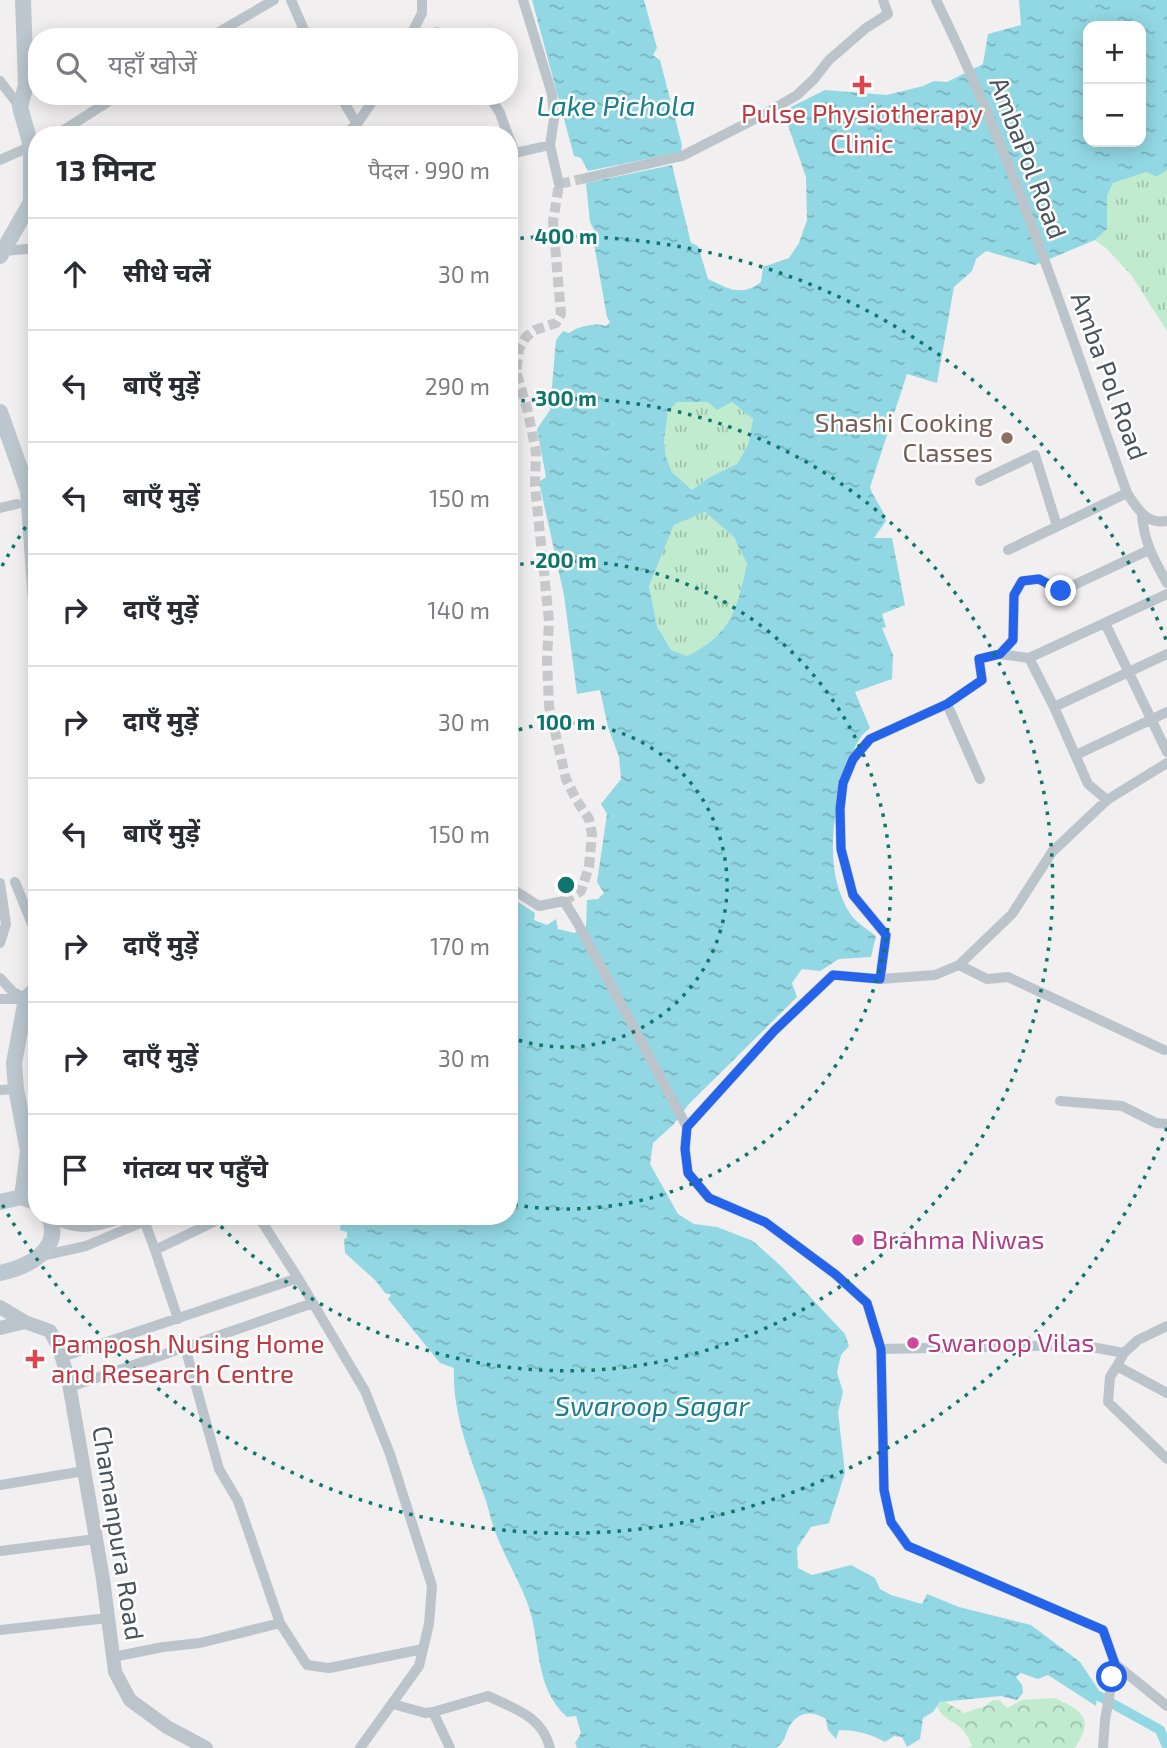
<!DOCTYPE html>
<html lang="hi">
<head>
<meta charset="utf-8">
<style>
  :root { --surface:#fff; --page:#f2f2f3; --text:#2b2b33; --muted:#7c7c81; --line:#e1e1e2 }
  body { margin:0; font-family:"Exo 2","Noto Sans Devanagari",sans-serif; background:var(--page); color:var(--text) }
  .controls { position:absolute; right:21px; top:21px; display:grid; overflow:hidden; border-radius:14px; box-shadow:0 4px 18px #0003 }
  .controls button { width:63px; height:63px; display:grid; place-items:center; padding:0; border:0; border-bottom:2px solid var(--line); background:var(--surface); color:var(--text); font:35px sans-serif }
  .stop { position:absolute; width:21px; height:21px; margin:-16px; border:5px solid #2563eb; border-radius:50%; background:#fff }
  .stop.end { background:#2563eb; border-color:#fff; box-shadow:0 2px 7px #0008 }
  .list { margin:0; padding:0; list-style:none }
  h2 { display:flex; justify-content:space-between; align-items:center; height:91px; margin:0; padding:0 28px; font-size:30px }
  h2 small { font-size:23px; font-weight:400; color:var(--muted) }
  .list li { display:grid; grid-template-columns:46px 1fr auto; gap:21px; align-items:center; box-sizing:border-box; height:112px; padding:0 28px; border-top:2px solid var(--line) }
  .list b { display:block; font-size:26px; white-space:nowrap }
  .list em { font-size:23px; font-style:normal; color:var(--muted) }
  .icon { flex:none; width:38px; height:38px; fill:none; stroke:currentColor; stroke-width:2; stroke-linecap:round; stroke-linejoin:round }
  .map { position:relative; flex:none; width:1167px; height:1748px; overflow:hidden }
  .search { position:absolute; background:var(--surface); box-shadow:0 4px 18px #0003; left:28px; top:28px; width:490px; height:77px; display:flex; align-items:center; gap:18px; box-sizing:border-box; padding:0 24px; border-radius:28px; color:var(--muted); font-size:26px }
  .panel { position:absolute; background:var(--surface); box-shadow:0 4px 18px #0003; left:28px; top:126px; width:490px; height:1099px; border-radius:28px }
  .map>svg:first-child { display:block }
  .grass { fill:url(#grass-tufts) }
  .forest { fill:url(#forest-crowns) }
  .water { fill:url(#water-ripples); fill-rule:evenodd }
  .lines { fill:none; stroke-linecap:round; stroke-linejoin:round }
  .canal { stroke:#92d8e4; stroke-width:10 }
  .minor-tunnel { stroke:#c7c8ca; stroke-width:10; stroke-dasharray:10 5; stroke-linecap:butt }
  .minor { stroke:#bcc4cb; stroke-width:10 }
  .tertiary { stroke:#bcc4cb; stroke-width:14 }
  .secondary { stroke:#bcc7cf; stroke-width:16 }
  .route { stroke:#2563eb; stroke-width:9 }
  .ring { fill:none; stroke:#0f766e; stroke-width:3.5; stroke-dasharray:3.5 7 }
  .health-dot { fill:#e0444e; stroke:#fff; stroke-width:2.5 }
  .education-dot { fill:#8d6e63; stroke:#fff; stroke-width:2.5 }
  .hotel-dot { fill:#d1479c; stroke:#fff; stroke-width:2.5 }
  .labels { text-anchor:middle; stroke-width:5; stroke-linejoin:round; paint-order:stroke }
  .health-label { font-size:26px; fill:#be3a42; stroke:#fff }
  .street-label { font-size:26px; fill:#49535b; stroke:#fff }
  .education-label { font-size:26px; fill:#785e54; stroke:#fff; text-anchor:end }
  .hotel-label { font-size:26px; fill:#b23c85; stroke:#fff; text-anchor:start }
  .water-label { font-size:28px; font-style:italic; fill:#187e90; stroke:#fff }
  .centre { fill:#0f766e; stroke:#fff; stroke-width:3.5 }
  .ring-label { font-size:21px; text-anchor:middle; font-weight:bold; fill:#0f766e; stroke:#fff; stroke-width:5; stroke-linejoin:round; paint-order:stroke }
</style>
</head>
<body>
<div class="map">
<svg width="1167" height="1748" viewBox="0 0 1167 1748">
  <defs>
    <pattern id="grass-tufts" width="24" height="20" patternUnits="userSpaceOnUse" patternTransform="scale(1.75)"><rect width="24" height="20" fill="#c1ebcf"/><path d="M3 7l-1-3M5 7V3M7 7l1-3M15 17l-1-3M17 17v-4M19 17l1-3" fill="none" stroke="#9fc1ab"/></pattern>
    <pattern id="forest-crowns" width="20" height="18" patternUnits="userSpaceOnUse" patternTransform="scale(1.75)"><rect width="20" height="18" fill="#c1ebcf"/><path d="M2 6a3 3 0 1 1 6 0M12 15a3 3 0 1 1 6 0" fill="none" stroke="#9fc1ab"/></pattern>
    <pattern id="water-ripples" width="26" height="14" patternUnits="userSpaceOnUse" patternTransform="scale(1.75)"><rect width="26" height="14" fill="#92d8e4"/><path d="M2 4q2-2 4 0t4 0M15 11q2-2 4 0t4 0" fill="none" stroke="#79b2bc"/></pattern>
  </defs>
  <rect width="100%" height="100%" fill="#f1efef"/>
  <!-- grass -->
  <path class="grass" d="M 1167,170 L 1167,331 L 1131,275 L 1106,248 L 1095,240 L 1107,229 L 1107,196 L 1113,183 L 1147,172 L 1156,177 Z
    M 677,402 L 732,402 L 753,419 L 748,445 L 737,465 L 708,478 L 692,490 L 672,472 L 666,457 L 664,441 L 668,410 Z
    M 705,512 L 734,537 L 747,564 C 736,611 733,633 687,656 L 671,650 L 657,626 L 649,586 L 674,525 Z"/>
  <!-- forest -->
  <path class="forest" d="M 1055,1698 C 1082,1711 1095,1718 1075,1748 L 969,1748 L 972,1745 C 969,1740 966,1733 962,1729 C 954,1721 940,1718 937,1705 L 944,1701 L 964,1713 L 985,1706 L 993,1700 L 999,1700 L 1007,1708 L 1022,1700 Z"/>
  <!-- water -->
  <path class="water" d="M 532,0 L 644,0 L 657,48 L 653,55 L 660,60 L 682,145 L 681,152 L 588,171 L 581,158 L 574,156 Z
    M 1019,0 L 1167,0 L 1167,170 L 1156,177 L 1147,172 L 1113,183 L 1107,196 L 1107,229 L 1095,240 L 1035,265 L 986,251 L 976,259 L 972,271 L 954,287 L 937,383 L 907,374 L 870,487 C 874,500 883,507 886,521 L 874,538 L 892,538 L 905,605 L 882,614 L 886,627 L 882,628 L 893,655 L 892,679 L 855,692 L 870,728 C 855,740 854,751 847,769 C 832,813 823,873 851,915 C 857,923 868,930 876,936 L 871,957 L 839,959 L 820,971 L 802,969 L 792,983 L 797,997 L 688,1105 L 673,1125 L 653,1143 L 650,1164 L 678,1214 L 694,1224 L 717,1227 L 753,1241 L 782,1267 L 845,1334 L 849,1346 L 841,1355 L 837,1372 L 843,1392 L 838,1412 L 845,1473 L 829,1523 L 811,1527 L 797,1548 L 798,1568 L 812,1575 L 851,1565 L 875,1578 L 880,1589 L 891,1595 L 922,1604 L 927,1594 L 959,1607 L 1031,1625 L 1080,1662 L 1098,1689 L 1096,1706 L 1048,1675 L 1038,1679 L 1021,1673 L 1016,1677 L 1022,1685 L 1023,1693 L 1017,1700 L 1001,1696 L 940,1702 L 933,1712 L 923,1718 L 920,1739 L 907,1747 L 902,1737 L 894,1736 L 885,1742 C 871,1734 856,1730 839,1730 L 836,1739 L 828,1730 L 826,1719 C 813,1711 800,1711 791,1724 C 784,1734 787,1741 776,1748 L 577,1748 L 575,1743 L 581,1733 L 576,1716 L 567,1717 C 533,1687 542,1641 527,1602 C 518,1579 505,1557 496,1534 C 491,1522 489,1509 485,1498 C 470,1456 452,1413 454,1368 L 440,1363 L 388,1299 L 391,1295 L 385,1293 L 376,1281 L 345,1253 L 344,1239 L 347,1238 L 347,1232 L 340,1230 L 341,1216 L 509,1216 L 509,896 L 535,913 L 534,920 L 547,925 L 556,919 L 558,929 L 574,933 L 586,927 L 587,900 L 598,899 L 604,893 L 597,882 L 607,814 L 601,804 L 621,779 L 619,757 L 608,727 L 600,690 L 577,694 L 564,595 L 539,482 L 546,477 L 537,429 L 550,410 L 556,340 L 563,331 L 569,333 C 578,326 596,322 606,326 L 610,322 L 607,317 L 594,244 L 598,237 L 590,222 L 586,183 L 672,165 L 691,243 L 698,246 L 708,279 C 729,289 741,297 761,282 L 763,267 L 789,258 L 799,243 L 807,220 L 806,177 L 783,111 L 825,90 L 887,95 L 923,86 L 934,81 L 947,82 L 983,64 L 988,34 L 1021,25 ZM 1088,26 L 1141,26 L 1141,142 L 1088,142 ZM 677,402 L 708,402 L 717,410 L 732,402 L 753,419 L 748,445 L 737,464 L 708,478 L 692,490 L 672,472 L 666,457 L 664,441 L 668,411 ZM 705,512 L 734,537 L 747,564 C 736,610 733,633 687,656 L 671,650 L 657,626 L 649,586 L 674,525 Z"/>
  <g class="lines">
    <!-- canal -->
    <path class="canal" d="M 1097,1695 L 1160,1730 L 1167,1746"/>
    <!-- minor-tunnel -->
    <path class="minor-tunnel" d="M 564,901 L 581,891 L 589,867 L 592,834 L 589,819 L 577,801 L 566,779 L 549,706 L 547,660 L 549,621 L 535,486 L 536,452 L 528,412 L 516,371 L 519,349 L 526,337 L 535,330 L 556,323 L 561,314 L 553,222 L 559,184 L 586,178"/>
    <!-- minor -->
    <path class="minor" d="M 291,0 L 307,37
      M 523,0 L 552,94 L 554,119 L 550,145 L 559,184
      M 936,0 C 1014,158 1068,328 1127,493 C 1137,508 1146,525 1167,521
      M 437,32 L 440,37
      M 210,37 L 274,0
      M 410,37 L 422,13 L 422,0
      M 0,81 L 20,107
      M 340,96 L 357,124
      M 489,96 L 500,113 L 508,135
      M 56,135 L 117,96
      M 344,135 L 357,124 L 376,96
      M 509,137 L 515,153 L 550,145
      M 0,160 L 36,144
      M 586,178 L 682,156 L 765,114 L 797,95 L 814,79 L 829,60 L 866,28 L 888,14 L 883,0
      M 4,251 L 37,248
      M 980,481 L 1035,455 L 1057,526
      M 0,508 L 17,504
      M 1142,515 C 1144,542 1154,560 1167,583
      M 1008,550 L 1127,493
      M 1105,623 L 1167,752
      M 1000,654 L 1013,640 L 1014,595 L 1022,581 L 1039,579 L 1061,591 L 1149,550
      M 947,704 L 980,779
      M 1054,707 L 1167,654
      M 1076,755 L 1167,712
      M 1107,800 L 1088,784 L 1054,707 L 1029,658 L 1167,594
      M 15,882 L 37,936
      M 0,883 L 6,924 L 0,943
      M 509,887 L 539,906 L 564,901 L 577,922 L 687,1127
      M 959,965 L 987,979 L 1008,977 L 1164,1050
      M 0,978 L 13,992 L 26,999
      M 880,979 L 886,935 L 853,895 L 841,849 L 840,809 L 843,783 L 853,759 L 870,739 L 947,704 L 982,680 L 979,659 L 1000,654 L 1029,658
      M 0,999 L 23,999
      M 0,1090 L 16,1089
      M 1060,1101 L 1122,1106 L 1156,1123 L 1167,1124
      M 258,1216 L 298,1278 L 365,1391 L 390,1454 L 432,1586 L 429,1624 L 419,1666 L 360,1748
      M 50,1217 C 81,1235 100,1225 131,1216
      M 145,1223 L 155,1250
      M 41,1256 L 86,1246 L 157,1216
      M 178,1319 L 155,1250 L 226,1216
      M 185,1347 L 219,1469 L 238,1501 L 280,1623 L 307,1665 L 329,1668 L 423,1649
      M 881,1349 L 1080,1345 L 1124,1353 L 1117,1366
      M 1124,1353 L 1138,1340 L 1167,1326
      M 62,1357 L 298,1278
      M 70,1387 L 313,1303
      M 1167,1393 L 1117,1366 L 1110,1377 L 1108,1402 L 1167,1459
      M 0,1485 L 84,1471
      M 0,1551 L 96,1539
      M 0,1630 L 108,1618
      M 113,1657 L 163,1647 L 200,1643 L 280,1623
      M 1115,1664 L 1167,1706
      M 393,1704 L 425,1713 L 433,1712 L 450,1748
      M 433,1712 L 488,1696 C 515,1709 542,1716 550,1748
      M 1103,1748 L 1105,1720 L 1115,1664 L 1103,1630 L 908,1546 L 891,1522 L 884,1490 L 881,1349 L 867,1303 L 835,1274 L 765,1222 L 709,1198 L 688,1173 L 685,1149 L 687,1127 L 774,1031 L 833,975 L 880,979 L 935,975 L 959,965 L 1012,914 L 1052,852 L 1107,800 L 1167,763"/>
    <!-- tertiary -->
    <path class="tertiary" d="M 0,1307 L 25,1322
      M 0,1328 L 25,1322 L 50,1331 L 59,1348 L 68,1378 L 103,1579 L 115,1672 L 130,1700 L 167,1727 L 206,1748"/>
    <!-- secondary -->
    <path class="secondary" d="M 0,256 L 31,202 L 31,146 L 20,107 L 26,85 L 23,0
      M 0,412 L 28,491 L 37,615
      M 22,1197 L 28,1151 L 16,1089 L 14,1063 L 26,999 L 37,988
      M 0,1202 L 22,1197 L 37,1203
      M 0,1273 C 28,1267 63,1250 49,1216"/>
  </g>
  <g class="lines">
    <!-- route -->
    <path class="route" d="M 1061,591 L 1039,579 L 1022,581 L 1014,595 L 1013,640 L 1000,654 L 979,659 L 982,680 L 947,704 L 870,739 L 853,759 L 843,783 L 840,809 L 841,849 L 853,895 L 886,935 L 880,979 L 833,975 L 774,1031 L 687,1127 L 685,1149 L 688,1173 L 709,1198 L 765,1222 L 835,1274 L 867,1303 L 881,1349 L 884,1490 L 891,1522 L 908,1546 L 1103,1630 L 1115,1664 L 1112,1677"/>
  </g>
  <!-- distance rings -->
  <g class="ring">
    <path d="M509 733A162 162 0 1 1 509 1037"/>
    <path d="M510 566A324 324 0 1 1 510 1204"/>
    <path d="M511 402A486 486 0 1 1 211 1216"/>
    <path d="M1167 1128A648 648 0 0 1 2 1204M2 566A648 648 0 0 1 35 513M510 239A648 648 0 0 1 1167 642"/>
  </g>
  <!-- markers -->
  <g class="health-dot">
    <path d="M858.5 74.5h7v7h7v7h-7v7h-7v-7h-7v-7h7z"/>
    <path d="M31.5 1348.5h7v7h7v7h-7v7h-7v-7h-7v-7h7z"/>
  </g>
  <circle class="education-dot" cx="1007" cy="438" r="7"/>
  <g class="hotel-dot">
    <circle cx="858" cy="1240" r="7"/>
    <circle cx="913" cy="1343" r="7"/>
  </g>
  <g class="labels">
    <!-- health labels -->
    <g class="health-label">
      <text x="862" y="123">Pulse Physiotherapy<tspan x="862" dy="30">Clinic</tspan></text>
      <text x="51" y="1353" text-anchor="start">Pamposh Nusing Home<tspan x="51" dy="30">and Research Centre</tspan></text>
    </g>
    <!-- street labels -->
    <g class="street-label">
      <text transform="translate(1028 158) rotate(69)" y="9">AmbaPol Road</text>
      <text transform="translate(1109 376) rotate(70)" y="9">Amba Pol Road</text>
      <text transform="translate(118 1533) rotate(81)" y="9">Chamanpura Road</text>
    </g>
    <!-- education labels -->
    <g class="education-label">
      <text x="993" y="432">Shashi Cooking<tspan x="993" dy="30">Classes</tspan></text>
    </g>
    <!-- hotel labels -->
    <g class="hotel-label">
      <text x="872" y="1249">Brahma Niwas</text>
      <text x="927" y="1352">Swaroop Vilas</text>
    </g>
    <!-- water labels -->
    <g class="water-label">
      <text x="616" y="116">Lake Pichola</text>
      <text x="652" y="1416">Swaroop Sagar</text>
    </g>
  </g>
  <circle cx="566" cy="885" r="10" class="centre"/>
  <g class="ring-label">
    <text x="566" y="244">400 m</text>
    <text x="566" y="406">300 m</text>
    <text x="566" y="568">200 m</text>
    <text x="566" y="730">100 m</text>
  </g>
</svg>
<div class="controls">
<button>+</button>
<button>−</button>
</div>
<div class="stop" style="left:1112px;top:1677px"></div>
<div class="stop end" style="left:1061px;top:591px"></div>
<div class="search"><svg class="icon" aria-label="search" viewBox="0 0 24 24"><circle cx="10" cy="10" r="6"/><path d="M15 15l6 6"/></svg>यहाँ खोजें</div>
<section class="panel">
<h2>13 मिनट<small>पैदल · 990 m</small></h2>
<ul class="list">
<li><svg class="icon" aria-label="ahead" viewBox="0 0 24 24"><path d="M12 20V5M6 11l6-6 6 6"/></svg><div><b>सीधे चलें</b></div><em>30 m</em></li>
<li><svg class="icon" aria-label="left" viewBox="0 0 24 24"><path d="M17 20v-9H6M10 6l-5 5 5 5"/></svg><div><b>बाएँ मुड़ें</b></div><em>290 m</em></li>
<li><svg class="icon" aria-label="left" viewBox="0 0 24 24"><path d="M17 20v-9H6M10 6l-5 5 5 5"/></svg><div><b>बाएँ मुड़ें</b></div><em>150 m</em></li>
<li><svg class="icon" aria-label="right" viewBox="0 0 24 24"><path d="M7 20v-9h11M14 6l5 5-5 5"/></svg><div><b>दाएँ मुड़ें</b></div><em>140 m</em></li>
<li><svg class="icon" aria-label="right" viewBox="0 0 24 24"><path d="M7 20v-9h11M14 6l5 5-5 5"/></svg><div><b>दाएँ मुड़ें</b></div><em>30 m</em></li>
<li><svg class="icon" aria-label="left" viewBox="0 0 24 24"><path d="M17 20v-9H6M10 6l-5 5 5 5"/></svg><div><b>बाएँ मुड़ें</b></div><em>150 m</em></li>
<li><svg class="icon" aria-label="right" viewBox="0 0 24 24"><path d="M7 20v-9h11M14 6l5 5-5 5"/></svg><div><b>दाएँ मुड़ें</b></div><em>170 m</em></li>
<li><svg class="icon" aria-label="right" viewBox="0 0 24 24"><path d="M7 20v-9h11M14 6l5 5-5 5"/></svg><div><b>दाएँ मुड़ें</b></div><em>30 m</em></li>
<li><svg class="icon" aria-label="arrive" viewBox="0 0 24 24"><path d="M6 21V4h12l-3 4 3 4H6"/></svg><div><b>गंतव्य पर पहुँचे</b></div></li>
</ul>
</section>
</div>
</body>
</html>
